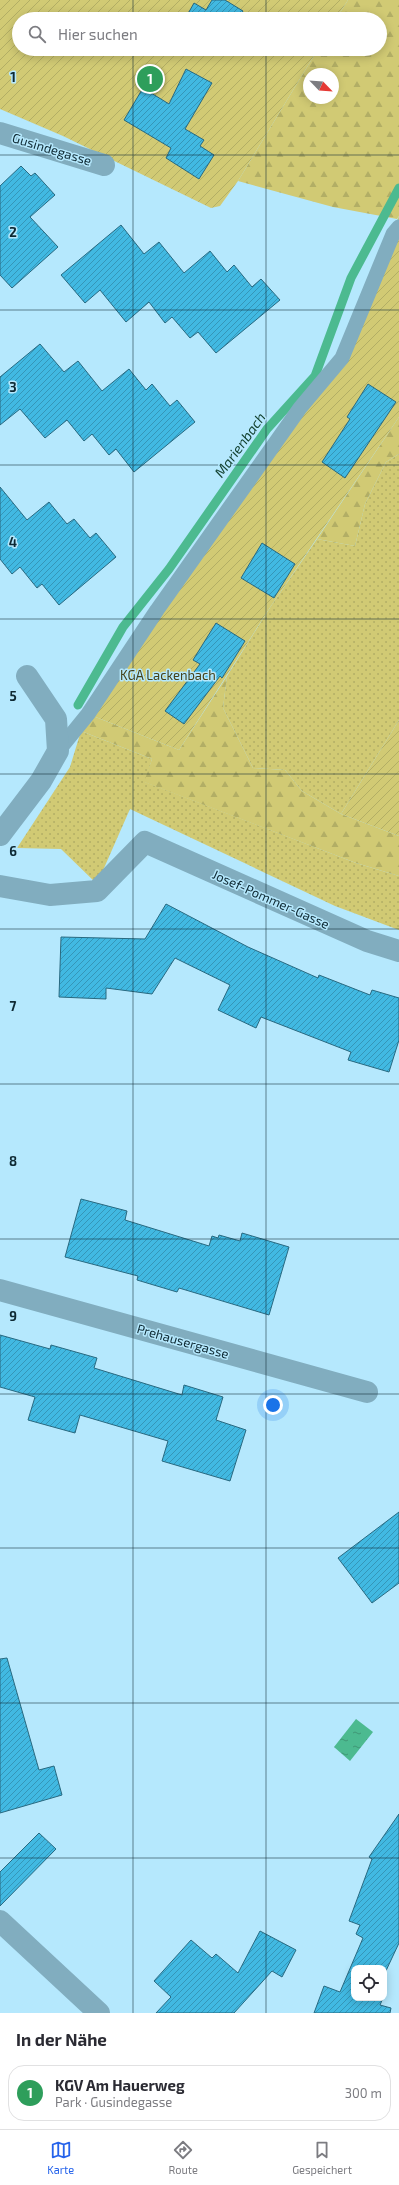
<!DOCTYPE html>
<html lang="de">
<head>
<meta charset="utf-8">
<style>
  :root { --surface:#fff; --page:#f7f7f7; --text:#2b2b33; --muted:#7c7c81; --line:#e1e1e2; --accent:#2563eb }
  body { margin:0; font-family:"Exo 2",sans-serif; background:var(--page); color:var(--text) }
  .controls { position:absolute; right:12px; bottom:12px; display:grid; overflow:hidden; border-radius:8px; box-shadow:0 2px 10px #0003 }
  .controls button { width:36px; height:36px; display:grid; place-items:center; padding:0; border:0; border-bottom:1px solid var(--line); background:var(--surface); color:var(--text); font:20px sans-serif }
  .compass { position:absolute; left:303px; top:68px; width:36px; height:36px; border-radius:50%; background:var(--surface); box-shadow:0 2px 10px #0003; rotate:115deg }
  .you { position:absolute; left:273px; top:1405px; width:14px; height:14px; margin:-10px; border:3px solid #fff; border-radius:50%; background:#1a73e8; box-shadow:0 0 0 6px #1a73e833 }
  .badge { display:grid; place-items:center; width:26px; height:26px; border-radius:50%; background:var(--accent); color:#fff; font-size:13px; font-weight:700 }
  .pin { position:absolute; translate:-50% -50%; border:2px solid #fff; box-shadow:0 1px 4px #0006 }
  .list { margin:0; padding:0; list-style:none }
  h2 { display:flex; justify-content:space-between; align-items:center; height:52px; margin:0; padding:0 16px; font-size:17px }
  h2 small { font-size:13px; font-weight:400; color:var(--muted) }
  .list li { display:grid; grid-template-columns:26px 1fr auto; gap:12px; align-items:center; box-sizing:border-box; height:56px; margin:0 8px 8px; padding:0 8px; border:1px solid var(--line); border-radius:16px }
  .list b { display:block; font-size:15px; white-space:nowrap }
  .list p { margin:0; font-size:13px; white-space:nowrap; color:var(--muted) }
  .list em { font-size:13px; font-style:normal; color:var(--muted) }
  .icon { flex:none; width:22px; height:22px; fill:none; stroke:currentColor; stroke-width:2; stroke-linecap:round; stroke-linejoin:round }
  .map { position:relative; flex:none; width:399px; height:2013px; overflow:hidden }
  .search { position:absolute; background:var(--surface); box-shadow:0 2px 10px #0003; left:12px; right:12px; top:12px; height:44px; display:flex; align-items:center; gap:10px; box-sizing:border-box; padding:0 14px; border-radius:22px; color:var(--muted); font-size:15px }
  .sheet { height:116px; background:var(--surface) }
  nav { display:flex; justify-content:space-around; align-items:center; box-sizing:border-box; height:56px; border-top:1px solid var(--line); background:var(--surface); font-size:11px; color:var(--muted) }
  nav a { display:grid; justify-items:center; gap:2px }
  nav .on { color:var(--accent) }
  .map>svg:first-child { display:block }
  .grass { fill:url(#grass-dots) }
  .forest { fill:url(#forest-firs); fill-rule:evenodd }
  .garden { fill:url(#garden-furrows) }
  .water { fill:url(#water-ripples) }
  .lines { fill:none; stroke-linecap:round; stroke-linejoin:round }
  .stream { stroke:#4cba90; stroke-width:9 }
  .building { fill:url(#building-hatch); stroke:#286980 }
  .service { stroke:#81adbf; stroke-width:15 }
  .minor { stroke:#81adbf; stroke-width:22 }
  .grid { fill:none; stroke:#0e2933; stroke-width:1; stroke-opacity:0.55 }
  .labels { text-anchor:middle; stroke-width:3; stroke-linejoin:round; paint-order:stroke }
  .street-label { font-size:13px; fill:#0e2933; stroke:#b5e8fd }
  .park-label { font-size:13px; fill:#454219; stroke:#b5e8fd }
  .water-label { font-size:14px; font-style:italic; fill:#134230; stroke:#b5e8fd }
  .grid-label { font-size:13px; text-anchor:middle; font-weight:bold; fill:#0e2933; stroke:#b5e8fd; stroke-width:3; stroke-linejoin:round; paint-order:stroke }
</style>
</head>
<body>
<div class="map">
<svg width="399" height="2013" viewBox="0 0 399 2013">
  <defs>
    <pattern id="grass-dots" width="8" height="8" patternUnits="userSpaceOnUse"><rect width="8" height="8" fill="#d1ca74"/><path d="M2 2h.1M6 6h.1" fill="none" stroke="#b2ae65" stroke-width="1.8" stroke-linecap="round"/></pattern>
    <pattern id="forest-firs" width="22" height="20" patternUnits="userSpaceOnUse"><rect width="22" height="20" fill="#d1ca74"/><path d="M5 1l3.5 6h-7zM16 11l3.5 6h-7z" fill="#b2ae65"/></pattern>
    <pattern id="garden-furrows" width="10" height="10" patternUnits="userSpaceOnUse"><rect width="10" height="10" fill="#d1ca74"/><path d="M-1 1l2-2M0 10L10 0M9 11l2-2" fill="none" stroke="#b2ae65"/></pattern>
    <pattern id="water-ripples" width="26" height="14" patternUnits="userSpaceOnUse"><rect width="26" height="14" fill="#4cba90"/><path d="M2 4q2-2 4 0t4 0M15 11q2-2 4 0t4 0" fill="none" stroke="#3e9776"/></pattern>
    <pattern id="building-hatch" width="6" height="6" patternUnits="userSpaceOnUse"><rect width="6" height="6" fill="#41b9e2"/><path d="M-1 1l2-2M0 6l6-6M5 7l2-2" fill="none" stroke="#3596b8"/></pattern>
  </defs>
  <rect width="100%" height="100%" fill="#b5e8fd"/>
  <!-- grass -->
  <path class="grass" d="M 399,454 L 399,720 L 341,814 L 302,791 L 285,770 L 253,768 L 223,708 L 227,676 L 271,606 L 317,539 L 355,546 L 365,504 L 386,462 Z
    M 81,731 L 152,759 L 145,782 L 356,863 L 399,876 L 399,930 L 335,906 L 130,809 L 97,884 L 61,849 L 17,848 L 70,767 Z"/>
  <!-- forest -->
  <path class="forest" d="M 348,0 L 399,0 L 399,216 L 397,219 L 333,207 L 238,181 L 318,49 L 380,49 L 380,19 L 336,19 ZM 309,74 L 333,74 L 333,98 L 309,98 Z
    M 399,417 L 399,454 L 386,462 L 365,504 L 355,546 L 317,539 Z
    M 227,676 L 223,708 L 253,768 L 285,770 L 302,791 L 341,814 L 399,836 L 399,876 L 356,863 L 144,782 L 152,759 L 81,731 L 93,716 L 179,750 Z"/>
  <!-- garden -->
  <path class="garden" d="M 0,0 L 348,0 L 336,19 L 19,19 L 19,49 L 318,49 L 238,181 L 220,206 L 211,208 L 63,136 L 0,109 Z
    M 399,216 L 399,417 L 271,606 L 179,750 L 93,716 L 337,355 Z
    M 399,720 L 399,836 L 341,814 Z"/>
  <!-- water -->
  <path class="water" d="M 356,1719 L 373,1732 L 350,1761 L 334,1747 Z"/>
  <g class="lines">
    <!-- stream -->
    <path class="stream" d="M 78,705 L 123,627 L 169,569 L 267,429 L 315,376 L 351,278 L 399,188"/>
  </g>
  <!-- building -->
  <path class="building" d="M 212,0 L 225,0 L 243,11 L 238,19 L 185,19 L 194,3 L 206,10 Z
    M 186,69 L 212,83 L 185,129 L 204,140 L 200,146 L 214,155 L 199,179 L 166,158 L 171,148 L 124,120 L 143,88 L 169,104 Z
    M 21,166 L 31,176 L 35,173 L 55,195 L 30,217 L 58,247 L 12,288 L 0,275 L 0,186 Z
    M 121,225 L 144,254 L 159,242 L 184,273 L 210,251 L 227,272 L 234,265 L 252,287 L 261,279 L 280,300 L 216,353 L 198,332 L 190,338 L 172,317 L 165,323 L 149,302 L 126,322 L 100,290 L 85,303 L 61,275 Z
    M 40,344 L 64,372 L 78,361 L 102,391 L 129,369 L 146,390 L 152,384 L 170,406 L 177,400 L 195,422 L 134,472 L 116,449 L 109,455 L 92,434 L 84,441 L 67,420 L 45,438 L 20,409 L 0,425 L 0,377 Z
    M 368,384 L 396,402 L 345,478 L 322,462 L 350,419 L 347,417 Z
    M 0,487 L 27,520 L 49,502 L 67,524 L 74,519 L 90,538 L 96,533 L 116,557 L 59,605 L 42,584 L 37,588 L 20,567 L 12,574 L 0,559 Z
    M 262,543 L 295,564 L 274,598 L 241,578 Z
    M 216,623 L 245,641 L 222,678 L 220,676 L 184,724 L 165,711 L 200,664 L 193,660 Z
    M 166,904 L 248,947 L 318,978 L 319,975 L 370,995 L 372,990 L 399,998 L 399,1040 L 389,1072 L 348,1060 L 351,1052 L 261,1017 L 256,1028 L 218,1010 L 230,985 L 175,958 L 152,994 L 106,988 L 106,999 L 59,997 L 61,937 L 145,939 Z
    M 81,1199 L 127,1211 L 125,1220 L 209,1246 L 212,1236 L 218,1238 L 219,1235 L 240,1241 L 242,1233 L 289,1247 L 269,1315 L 179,1288 L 177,1292 L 137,1280 L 138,1276 L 65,1257 Z
    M 0,1335 L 50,1349 L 51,1345 L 97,1358 L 94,1368 L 182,1395 L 184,1385 L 223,1397 L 216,1420 L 246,1430 L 230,1481 L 162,1461 L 168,1441 L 80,1415 L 75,1433 L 28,1420 L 35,1397 L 0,1387 Z
    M 399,1512 L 399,1583 L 372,1603 L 338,1558 Z
    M 7,1658 L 39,1770 L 54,1766 L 62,1795 L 0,1813 L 0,1659 Z
    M 399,1814 L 399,1943 L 384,1975 L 384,1968 L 354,1968 L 354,1998 L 383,1998 L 380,2005 L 391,2008 L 390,2013 L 314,2013 L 324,1986 L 340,1992 L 363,1938 L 356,1934 L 360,1925 L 349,1921 L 372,1859 L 369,1857 Z
    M 39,1833 L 56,1849 L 0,1906 L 0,1872 Z
    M 260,1931 L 296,1950 L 282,1977 L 272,1971 L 234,2013 L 156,2013 L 171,1997 L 154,1981 L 191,1940 L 212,1958 L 216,1954 L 238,1973 Z"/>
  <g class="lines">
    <!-- service -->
    <path class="service" d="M 58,751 L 88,714 L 157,610 L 300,408 L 342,358 L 393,234 L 399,227"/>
    <!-- minor -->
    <path class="minor" d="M 0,133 L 104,165
      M 0,835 L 41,781 L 58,751 L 56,719 L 27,676
      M 0,886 L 50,895 L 97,891 L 145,842 L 367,941 L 399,951
      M 0,1290 L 367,1392
      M 0,1921 L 99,2013"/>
  </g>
  <!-- grid -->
  <path class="grid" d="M 133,0 L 133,19M 266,0 L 266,19M 133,49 L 133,2013M 266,49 L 266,2013M 0,155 L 399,155M 0,310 L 399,310M 0,465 L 399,465M 0,619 L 399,619M 0,774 L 399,774M 0,929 L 399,929M 0,1084 L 399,1084M 0,1239 L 399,1239M 0,1394 L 399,1394M 0,1548 L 399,1548M 0,1703 L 399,1703M 0,1858 L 399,1858"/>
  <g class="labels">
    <!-- street labels -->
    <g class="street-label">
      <text transform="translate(52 149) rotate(17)" y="5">Gusindegasse</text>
      <text transform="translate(271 899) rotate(24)" y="5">Josef-Pommer-Gasse</text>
      <text transform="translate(183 1341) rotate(16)" y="5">Prehausergasse</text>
    </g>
    <!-- park labels -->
    <g class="park-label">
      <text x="168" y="680">KGA Lackenbach</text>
    </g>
    <!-- water labels -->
    <g class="water-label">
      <text transform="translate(240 445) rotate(-54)" y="5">Marienbach</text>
    </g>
  </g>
  <g class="grid-label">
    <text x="13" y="82">1</text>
    <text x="13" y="237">2</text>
    <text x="13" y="392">3</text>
    <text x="13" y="547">4</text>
    <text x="13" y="701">5</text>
    <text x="13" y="856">6</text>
    <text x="13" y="1011">7</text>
    <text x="13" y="1166">8</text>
    <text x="13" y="1321">9</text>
  </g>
</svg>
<div class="controls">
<button><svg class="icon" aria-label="locate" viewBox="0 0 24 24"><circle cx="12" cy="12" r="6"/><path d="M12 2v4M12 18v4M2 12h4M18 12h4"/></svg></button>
</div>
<svg class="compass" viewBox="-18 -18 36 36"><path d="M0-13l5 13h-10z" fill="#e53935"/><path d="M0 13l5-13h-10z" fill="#7c7c81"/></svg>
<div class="you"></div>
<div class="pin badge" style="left:150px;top:79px;background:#2e9e5b">1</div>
<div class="search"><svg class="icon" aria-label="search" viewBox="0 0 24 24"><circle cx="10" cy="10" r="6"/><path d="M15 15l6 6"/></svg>Hier suchen</div>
</div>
<section class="sheet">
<h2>In der Nähe<small></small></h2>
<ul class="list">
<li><span class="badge" style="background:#2e9e5b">1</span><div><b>KGV Am Hauerweg</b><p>Park · Gusindegasse</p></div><em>300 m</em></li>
</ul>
</section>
<nav>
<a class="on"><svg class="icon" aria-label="map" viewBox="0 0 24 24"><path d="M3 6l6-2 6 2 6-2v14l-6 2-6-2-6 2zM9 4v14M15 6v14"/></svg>Karte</a>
<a><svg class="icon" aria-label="directions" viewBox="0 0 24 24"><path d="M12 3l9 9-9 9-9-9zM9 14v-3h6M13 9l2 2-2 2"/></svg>Route</a>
<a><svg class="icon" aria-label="saved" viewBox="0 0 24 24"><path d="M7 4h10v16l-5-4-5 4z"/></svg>Gespeichert</a>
</nav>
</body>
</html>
